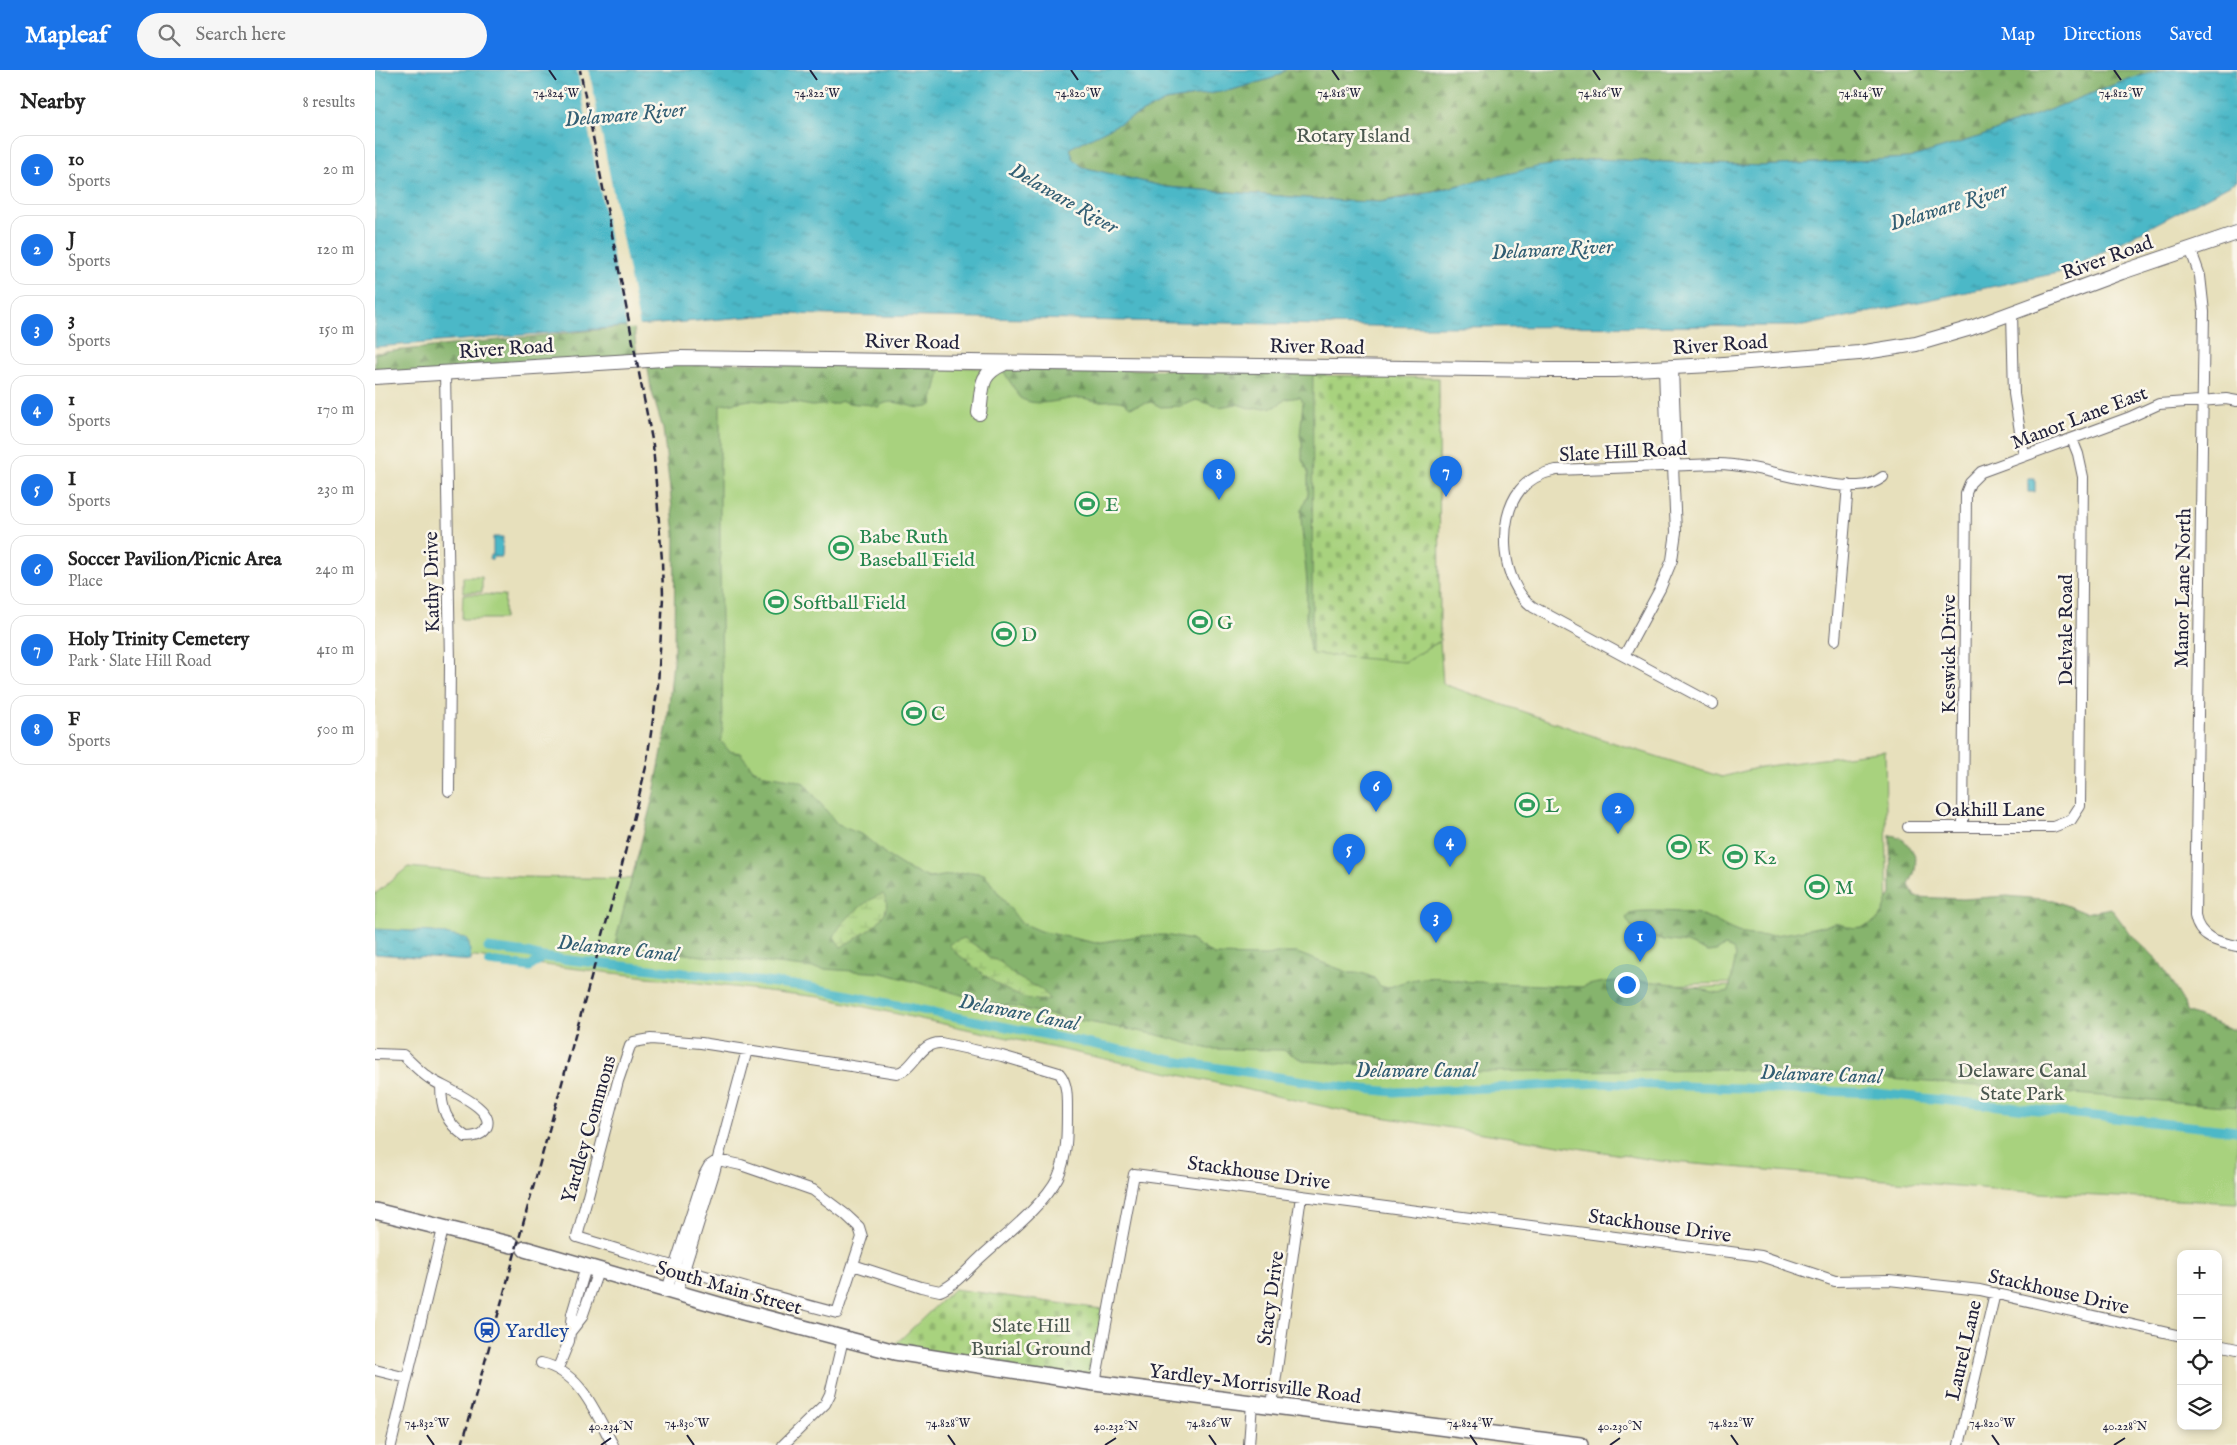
<!DOCTYPE html>
<html lang="en">
<head>
<meta charset="utf-8">
<style>
  :root { --surface:#fff; --page:#f6f6f6; --text:#222; --muted:#767676; --line:#e0e0e0; --accent:#1a73e8 }
  body { margin:0; font-family:"IM FELL English",serif; background:var(--page); color:var(--text) }
  .controls { position:absolute; right:15px; bottom:15px; display:grid; overflow:hidden; border-radius:10px; box-shadow:0 2px 8px #0003 }
  .controls button { width:45px; height:45px; display:grid; place-items:center; padding:0; border:0; border-bottom:1px solid var(--line); background:var(--surface); color:var(--text); font:25px sans-serif }
  .you { position:absolute; left:1251px; top:914px; width:18px; height:18px; margin:-12px; border:4px solid #fff; border-radius:50%; background:#1a73e8; box-shadow:0 0 0 8px #1a73e833 }
  .badge { display:grid; place-items:center; width:32px; height:32px; border-radius:50%; background:var(--accent); color:#fff; font-size:16px; font-weight:700 }
  .pin { position:absolute; translate:-50% -41px; filter:drop-shadow(0 1px 2px #0008) }
  .pin::after { content:''; position:absolute; top:26px; width:18px; height:15px; background:inherit; clip-path:polygon(0 0,100% 0,50% 100%) }
  .list { margin:0; padding:0; list-style:none }
  h2 { display:flex; justify-content:space-between; align-items:center; height:65px; margin:0; padding:0 20px; font-size:21px }
  h2 small { font-size:16px; font-weight:400; color:var(--muted) }
  .list li { display:grid; grid-template-columns:32px 1fr auto; gap:15px; align-items:center; box-sizing:border-box; height:70px; margin:0 10px 10px; padding:0 10px; border:1px solid var(--line); border-radius:15px }
  .list b { display:block; font-size:19px; white-space:nowrap }
  .list p { margin:0; font-size:16px; white-space:nowrap; color:var(--muted) }
  .list em { font-size:16px; font-style:normal; color:var(--muted) }
  .icon { flex:none; width:28px; height:28px; fill:none; stroke:currentColor; stroke-width:2; stroke-linecap:round; stroke-linejoin:round }
  .map { position:relative; flex:none; width:1862px; height:1375px; overflow:hidden }
  header { display:flex; align-items:center; gap:30px; box-sizing:border-box; height:70px; padding:0 25px; background:var(--accent); color:#fff }
  header strong { font-size:24px }
  nav { display:flex; gap:28px; margin-inline-start:auto; font-size:18px }
  .search { width:350px; height:45px; background:var(--page); display:flex; align-items:center; gap:12px; box-sizing:border-box; padding:0 18px; border-radius:28px; color:var(--muted); font-size:19px }
  main { display:flex }
  aside { flex:1; background:var(--surface) }
  .map>svg:first-child { display:block }
  .green { fill:#a8d27e; stroke:#657a5c; fill-rule:evenodd }
  .forest { fill:url(#forest-firs); stroke:#546b54 }
  .wetland { fill:url(#wetland-marsh); stroke:#657a5c }
  .cemetery { fill:url(#cemetery-stones); stroke:#657a5c }
  .water { fill:url(#water-ripples); stroke:#366d81 }
  .pier { fill:#e7e0bc }
  .lines { fill:none; stroke-linecap:round; stroke-linejoin:round }
  .canal { stroke:#4bb8c7; stroke-width:9 }
  .minor-casing { stroke:#676468; stroke-width:12 }
  .secondary-casing { stroke:#676468; stroke-width:16 }
  .primary-casing { stroke:#676468; stroke-width:18 }
  .minor { stroke:#fff; stroke-width:10 }
  .secondary { stroke:#fff; stroke-width:14 }
  .primary { stroke:#fff; stroke-width:15 }
  .rail { stroke:#22223b; stroke-width:2.5; stroke-dasharray:8 4; stroke-linecap:butt }
  .ticks { fill:none; stroke:#22223b; stroke-width:2 }
  .labels { text-anchor:middle; stroke-width:5; stroke-linejoin:round; paint-order:stroke }
  .park-label { font-size:20px; fill:#4a574f; stroke:#fbf7ec }
  .street-label { font-size:20px; fill:#22223b; stroke:#fbf7ec }
  .leisure-label { font-size:20px; fill:#27864d; stroke:#fbf7ec; text-anchor:start }
  .transit-label { font-size:20px; fill:#164399; stroke:#fbf7ec; text-anchor:start }
  .water-label { font-size:21px; font-style:italic; fill:#325e73; stroke:#fbf7ec }
  .ticks-label { font-size:12px; text-anchor:middle; fill:#22223b; stroke:#fbf7ec; stroke-width:5; stroke-linejoin:round; paint-order:stroke }
</style>
</head>
<body>
<header>
<strong>Mapleaf</strong>
<div class="search"><svg class="icon" aria-label="search" viewBox="0 0 24 24"><circle cx="10" cy="10" r="6"/><path d="M15 15l6 6"/></svg>Search here</div>
<nav><a>Map</a><a>Directions</a><a>Saved</a></nav>
</header>
<main>
<aside>
<h2>Nearby<small>8 results</small></h2>
<ul class="list">
<li><span class="badge">1</span><div><b>10</b><p>Sports</p></div><em>20 m</em></li>
<li><span class="badge">2</span><div><b>J</b><p>Sports</p></div><em>120 m</em></li>
<li><span class="badge">3</span><div><b>3</b><p>Sports</p></div><em>150 m</em></li>
<li><span class="badge">4</span><div><b>1</b><p>Sports</p></div><em>170 m</em></li>
<li><span class="badge">5</span><div><b>I</b><p>Sports</p></div><em>230 m</em></li>
<li><span class="badge">6</span><div><b>Soccer Pavilion/Picnic Area</b><p>Place</p></div><em>240 m</em></li>
<li><span class="badge">7</span><div><b>Holy Trinity Cemetery</b><p>Park · Slate Hill Road</p></div><em>410 m</em></li>
<li><span class="badge">8</span><div><b>F</b><p>Sports</p></div><em>500 m</em></li>
</ul>
</aside>
<div class="map">
<svg width="1862" height="1375" viewBox="0 0 1862 1375">
  <defs>
    <pattern id="forest-firs" width="22" height="20" patternUnits="userSpaceOnUse" patternTransform="scale(1.25)"><rect width="22" height="20" fill="#86b46d"/><path d="M5 1l3.5 6h-7zM16 11l3.5 6h-7z" fill="#6d925b"/></pattern>
    <pattern id="wetland-marsh" width="20" height="14" patternUnits="userSpaceOnUse" patternTransform="scale(1.25)"><rect width="20" height="14" fill="#a8d27e"/><path d="M1 5h8M5 5V1M11 12h8M15 12V8" fill="none" stroke="#90b46e"/></pattern>
    <pattern id="cemetery-stones" width="16" height="16" patternUnits="userSpaceOnUse" patternTransform="scale(1.25)"><rect width="16" height="16" fill="#a8d27e"/><path d="M2 7V4a2 2 0 0 1 4 0v3zM10 15v-3a2 2 0 0 1 4 0v3z" fill="#90b46e"/></pattern>
    <pattern id="water-ripples" width="26" height="14" patternUnits="userSpaceOnUse" patternTransform="scale(1.25)"><rect width="26" height="14" fill="#4bb8c7"/><path d="M2 4q2-2 4 0t4 0M15 11q2-2 4 0t4 0" fill="none" stroke="#3e95a3"/></pattern>
  </defs>
  <rect width="100%" height="100%" fill="#fbf7ec"/>
  <filter id="ink" filterUnits="userSpaceOnUse"><feTurbulence type="fractalNoise" baseFrequency=".02" numOctaves="2"/><feDisplacementMap in="SourceGraphic" scale="10" xChannelSelector="R" yChannelSelector="G"/><feConvolveMatrix kernelMatrix="1 2 1 2 8 2 1 2 1" color-interpolation-filters="sRGB"/></filter>
  <filter id="wash" filterUnits="userSpaceOnUse"><feTurbulence type="fractalNoise" baseFrequency=".0096" numOctaves="4" result="noise"/><feDisplacementMap in="SourceGraphic" scale="20" xChannelSelector="R" yChannelSelector="G"/><feGaussianBlur stdDeviation="1.12" result="paint"/><feColorMatrix in="noise" values="0 0 0 0 0 0 0 0 0 0 0 0 0 0 0 0 0 1.4 0 .05"/><feComposite in="paint" operator="in"/></filter>
  <g filter="url(#wash)">
    <rect width="100%" height="100%" fill="#e7e0bc"/>
    <!-- green -->
    <path class="green" d="M 340,297 L 564,297 L 938,305 L 1030,592 L 1065,571 L 1068,614 L 1230,670 L 1347,707 L 1385,697 L 1510,681 L 1514,909 L 1862,970 L 1862,1133 L 1665,1123 L 1285,1091 L 975,1042 L 444,927 L 100,887 L 0,882 L 0,824 L 33,797 L 146,807 L 328,810 ZM 1472,910 L 1293,919 L 1207,917 Z
      M 88,507 L 107,507 L 107,522 L 88,522 Z
      M 88,524 L 130,525 L 129,549 L 87,549 Z"/>
    <!-- forest -->
    <path class="forest" d="M 911,0 L 1791,0 L 1759,7 L 1607,66 L 1534,88 L 1386,96 L 1220,89 L 1187,93 L 1005,132 L 969,131 L 791,117 L 707,97 L 698,88 L 694,78 L 790,31 L 857,20 L 898,8 Z
      M 259,256 L 262,289 L 0,307 L 0,283 Z
      M 272,292 L 545,295 L 565,301 L 557,335 C 539,345 520,323 503,337 C 490,332 480,336 467,331 L 459,334 L 437,336 L 415,332 L 405,333 L 375,330 L 345,335 L 345,498 L 348,654 L 346,671 L 354,681 L 365,683 L 378,699 L 390,705 L 416,709 L 429,713 L 463,755 L 488,765 L 514,787 L 535,800 L 554,808 L 596,802 L 609,804 L 646,853 L 665,861 L 721,873 L 763,866 L 790,865 L 816,870 L 839,885 L 890,886 L 901,883 L 922,883 L 975,903 L 987,903 L 999,908 L 1005,916 L 1013,918 C 1034,908 1061,904 1084,911 L 1207,917 C 1237,907 1282,911 1312,916 C 1328,918 1338,926 1354,921 L 1361,885 L 1358,879 L 1350,876 L 1341,881 L 1333,882 L 1312,873 L 1289,870 L 1267,863 L 1256,856 L 1251,848 C 1253,846 1254,844 1256,843 C 1263,839 1315,842 1324,844 C 1342,849 1357,864 1377,865 C 1405,868 1432,858 1459,854 C 1464,853 1469,856 1474,857 C 1483,859 1495,856 1502,850 C 1511,843 1510,832 1516,824 L 1515,765 C 1531,766 1544,784 1540,800 C 1539,805 1536,810 1534,815 L 1540,827 L 1588,829 L 1632,826 L 1678,830 L 1710,843 L 1736,838 L 1756,865 L 1783,890 L 1809,933 L 1811,942 L 1862,961 L 1862,1037 L 1441,1003 L 1346,999 L 1095,1002 L 930,991 L 908,980 L 834,979 L 779,964 L 674,945 L 632,935 L 623,935 L 508,903 L 448,899 L 254,878 L 240,873 L 279,723 L 292,655 L 299,581 L 300,464 L 288,359 L 276,319 Z
      M 630,298 L 951,301 L 948,318 L 938,580 L 935,581 L 931,548 L 932,512 L 926,449 L 926,440 L 933,425 L 933,402 L 927,390 L 927,373 L 925,366 L 928,332 L 925,327 L 911,329 L 900,337 L 877,339 L 862,334 L 844,337 L 821,330 L 807,336 L 786,337 L 776,332 L 755,337 C 746,328 737,331 726,331 C 719,332 713,328 706,328 C 686,328 664,339 645,328 L 629,302 Z"/>
    <!-- wetland -->
    <path class="wetland" d="M 508,824 C 524,848 482,867 466,877 L 459,867 C 465,851 492,829 508,824 Z
      M 589,868 L 609,881 L 614,888 C 631,892 627,896 639,905 C 652,914 666,915 675,929 C 646,936 614,909 593,892 C 586,886 578,882 574,874 Z"/>
    <!-- cemetery -->
    <path class="cemetery" d="M 938,305 L 1064,308 L 1065,571 L 1030,592 L 937,584 Z
      M 579,1219 L 734,1240 L 720,1313 L 514,1280 Z"/>
    <!-- water -->
    <path class="water" d="M 0,0 L 911,0 L 898,8 L 857,20 L 790,31 L 695,78 L 698,88 L 707,97 L 791,117 L 969,131 L 1005,132 L 1035,127 L 1162,97 L 1220,89 L 1386,96 L 1534,88 L 1607,66 L 1759,7 L 1791,0 L 1862,0 L 1862,111 L 1692,201 L 1428,256 L 1047,257 L 408,244 L 0,277 Z
      M 1653,408 L 1660,408 L 1660,422 L 1653,422 Z
      M 118,467 L 128,467 L 127,487 L 119,487 L 116,490 L 114,487 L 118,484 Z
      M 0,859 L 57,862 L 91,868 L 94,873 L 96,891 L 0,884 Z"/>
    <!-- pier -->
    <path class="pier" d="M 202,0 L 214,0 L 265,258 L 252,259 Z"/>
    <g class="lines">
      <!-- canal -->
      <path class="canal" d="M 113,878 L 152,883 L 168,887 L 428,916 L 806,992 L 968,1017 L 1019,1022 L 1226,1013 L 1501,1023 L 1862,1061
        M 114,892 L 155,897 L 168,887"/>
    </g>
  </g>
  <g filter="url(#ink)">
    <g class="lines">
      <!-- minor casing -->
      <g class="minor-casing">
        <path id="minor" d="M 1815,178 L 1825,206 L 1829,242 L 1820,846 C 1824,868 1842,872 1862,876
          M 1637,243 L 1639,324 L 1649,386
          M 1289,298 L 1292,384 L 1298,396
          M 70,302 L 75,593 L 74,721
          M 1460,570 L 1473,415
          M 1249,586 L 1285,519 L 1297,490 L 1301,462 L 1298,396 L 1301,384 L 1298,298
          M 1338,634 L 1158,537 C 1126,514 1121,450 1145,420 C 1154,409 1167,403 1181,400 L 1342,394 C 1389,395 1435,417 1483,416 C 1492,416 1501,412 1508,407
          M 1588,756 L 1591,423 L 1595,413 L 1606,402 L 1753,348 L 1784,334 L 1851,329 L 1862,331
          M 1533,757 L 1678,757 L 1696,750 L 1705,736 L 1708,407 L 1703,384 L 1697,369
          M 0,984 L 28,985 C 37,993 45,1002 54,1008 C 65,1017 128,1039 109,1061 C 105,1066 97,1067 91,1067 C 71,1053 66,1039 66,1015
          M 292,1220 L 329,1105 L 334,1096 L 343,1090 L 366,1095 L 438,1120 L 470,1144 L 484,1157 L 487,1167 L 462,1243 C 375,1221 288,1193 202,1167 L 243,1011 L 255,976 L 259,972 L 276,969 L 326,973 L 522,1003 C 540,999 544,972 566,973 L 627,986 L 684,1003 C 693,1013 692,1029 692,1043 C 692,1064 692,1087 683,1107 C 668,1136 631,1164 606,1187 C 594,1198 581,1214 565,1221 L 546,1217 L 478,1195
          M 302,1223 L 339,1103 L 372,980
          M 196,1261 L 207,1247 L 223,1201
          M 1843,1275 L 1862,1279
          M 166,1293 C 206,1302 220,1342 238,1375
          M 183,1298 L 194,1271 L 197,1244 L 211,1197
          M 0,1300 L 32,1308
          M 720,1313 L 759,1104 L 1386,1186 L 1460,1211 L 1514,1210 L 1605,1220 L 1806,1266
          M 897,1335 L 926,1126
          M 16,1375 L 68,1159
          M 408,1375 L 450,1334 L 455,1324 L 468,1269
          M 874,1375 L 877,1333
          M 1584,1375 L 1620,1223"/>
      </g>
      <!-- secondary casing -->
      <g class="secondary-casing">
        <path id="secondary" d="M 0,307 L 305,288 L 1175,300 L 1240,300 L 1336,295 L 1484,283 L 1541,274 L 1596,258 L 1747,202 L 1862,163
          M 604,343 C 608,318 603,305 628,294"/>
      </g>
      <!-- primary casing -->
      <g class="primary-casing">
        <path id="primary" d="M 0,1141 L 137,1175
          M 150,1179 L 368,1242 L 520,1282 L 720,1313 L 1205,1375"/>
      </g>
      <!-- minor -->
      <use href="#minor" class="minor"/>
      <!-- secondary -->
      <use href="#secondary" class="secondary"/>
      <!-- primary -->
      <use href="#primary" class="primary"/>
      <!-- rail -->
      <path class="rail" d="M 87,1375 L 245,803 L 271,697 L 283,615 L 288,527 L 287,490 L 278,375 L 205,0"/>
    </g>
  </g>
  <!-- ticks -->
  <path class="ticks" d="M 174,0 L 181,10M 435,0 L 442,10M 696,0 L 703,10M 957,0 L 964,10M 1218,0 L 1225,10M 1479,0 L 1486,10M 1739,0 L 1746,10M 52,1365 L 59,1375M 312,1365 L 319,1375M 573,1365 L 580,1375M 834,1365 L 841,1375M 1095,1365 L 1102,1375M 1356,1365 L 1363,1375M 1617,1365 L 1624,1375M 226,1375 L 236,1368M 730,1375 L 741,1368M 1235,1375 L 1245,1368M 1739,1375 L 1750,1368"/>
  <!-- icons -->
  <defs>
    <g id="stadium-ring" transform="scale(1.25)"><circle r="9.5" fill="#fbf7ec" stroke="#2e9e5b" stroke-width="1.5"/><path d="M0-5a6.5 5 0 1 0 0 10a6.5 5 0 1 0 0-10ZM-3.5-1.8h7v3.6h-7Z" fill="#2e9e5b"/></g>
    <g id="station-ring" transform="scale(1.25)"><circle r="9.5" fill="#fbf7ec" stroke="#1a4fb4" stroke-width="1.5"/><path d="M-3-6H3Q5-6 5-4V2Q5 4 3 4L4.5 6H3L1.5 4h-3L-3 6H-4.5L-3 4Q-5 4-5 2V-4Q-5-6-3-6ZM-3.5-4v3h7v-3ZM-3.5 1v1.5H-2V1ZM2 1v1.5H3.5V1Z" fill="#1a4fb4"/></g>
  </defs>
  <g fill-rule="evenodd">
    <use href="#stadium-ring" x="712" y="434"/>
    <use href="#stadium-ring" x="466" y="478"/>
    <use href="#stadium-ring" x="401" y="532"/>
    <use href="#stadium-ring" x="825" y="552"/>
    <use href="#stadium-ring" x="629" y="564"/>
    <use href="#stadium-ring" x="539" y="643"/>
    <use href="#stadium-ring" x="1152" y="735"/>
    <use href="#stadium-ring" x="1304" y="777"/>
    <use href="#stadium-ring" x="1360" y="787"/>
    <use href="#stadium-ring" x="1442" y="817"/>
    <use href="#station-ring" x="112" y="1260"/>
  </g>
  <g class="labels">
    <!-- park labels -->
    <g class="park-label">
      <text x="978" y="72">Rotary Island</text>
      <text x="1647" y="1007">Delaware Canal<tspan x="1647" dy="23">State Park</tspan></text>
      <text x="656" y="1262">Slate Hill<tspan x="656" dy="23">Burial Ground</tspan></text>
    </g>
    <!-- street labels -->
    <g class="street-label">
      <text transform="translate(1732 187) rotate(-20)" y="7">River Road</text>
      <text transform="translate(537 271) rotate(1)" y="7">River Road</text>
      <text transform="translate(1345 274) rotate(-4)" y="7">River Road</text>
      <text transform="translate(942 276) rotate(1)" y="7">River Road</text>
      <text transform="translate(131 278) rotate(-4)" y="7">River Road</text>
      <text transform="translate(1704 347) rotate(-21)" y="7">Manor Lane East</text>
      <text transform="translate(1248 381) rotate(-3)" y="7">Slate Hill Road</text>
      <text transform="translate(56 512) rotate(-91)" y="7">Kathy Drive</text>
      <text transform="translate(1807 518) rotate(-89)" y="7">Manor Lane North</text>
      <text transform="translate(1690 560) rotate(-90)" y="7">Delvale Road</text>
      <text transform="translate(1573 584) rotate(-90)" y="7">Keswick Drive</text>
      <text x="1615" y="746">Oakhill Lane</text>
      <text transform="translate(213 1059) rotate(-74)" y="7">Yardley Commons</text>
      <text transform="translate(884 1102) rotate(8)" y="7">Stackhouse Drive</text>
      <text transform="translate(1285 1155) rotate(8)" y="7">Stackhouse Drive</text>
      <text transform="translate(354 1217) rotate(16)" y="7">South Main Street</text>
      <text transform="translate(1684 1221) rotate(13)" y="7">Stackhouse Drive</text>
      <text transform="translate(895 1228) rotate(-82)" y="7">Stacy Drive</text>
      <text transform="translate(1588 1280) rotate(-77)" y="7">Laurel Lane</text>
      <text transform="translate(880 1313) rotate(7)" y="7">Yardley-Morrisville Road</text>
    </g>
    <!-- leisure labels -->
    <g class="leisure-label">
      <text x="730" y="441">E</text>
      <text x="484" y="473">Babe Ruth<tspan x="484" dy="23">Baseball Field</tspan></text>
      <text x="418" y="539">Softball Field</text>
      <text x="842" y="559">G</text>
      <text x="646" y="571">D</text>
      <text x="556" y="650">C</text>
      <text x="1170" y="742">L</text>
      <text x="1322" y="784">K</text>
      <text x="1378" y="794">K2</text>
      <text x="1460" y="824">M</text>
    </g>
    <!-- transit labels -->
    <g class="transit-label">
      <text x="130" y="1267">Yardley</text>
    </g>
    <!-- water labels -->
    <g class="water-label">
      <text transform="translate(250 44) rotate(-5)" y="7">Delaware River</text>
      <text transform="translate(689 128) rotate(30)" y="7">Delaware River</text>
      <text transform="translate(1573 136) rotate(-17)" y="7">Delaware River</text>
      <text transform="translate(1177 179) rotate(-3)" y="7">Delaware River</text>
      <text transform="translate(243 878) rotate(6)" y="7">Delaware Canal</text>
      <text transform="translate(644 942) rotate(11)" y="7">Delaware Canal</text>
      <text x="1041" y="1007">Delaware Canal</text>
      <text transform="translate(1446 1004) rotate(2)" y="7">Delaware Canal</text>
    </g>
  </g>
  <g class="ticks-label">
    <text x="181" y="27">74.824°W</text>
    <text x="442" y="27">74.822°W</text>
    <text x="703" y="27">74.820°W</text>
    <text x="964" y="27">74.818°W</text>
    <text x="1225" y="27">74.816°W</text>
    <text x="1486" y="27">74.814°W</text>
    <text x="1746" y="27">74.812°W</text>
    <text x="52" y="1357">74.832°W</text>
    <text x="312" y="1357">74.830°W</text>
    <text x="573" y="1357">74.828°W</text>
    <text x="834" y="1357">74.826°W</text>
    <text x="1095" y="1357">74.824°W</text>
    <text x="1356" y="1357">74.822°W</text>
    <text x="1617" y="1357">74.820°W</text>
    <text x="236" y="1360">40.234°N</text>
    <text x="741" y="1360">40.232°N</text>
    <text x="1245" y="1360">40.230°N</text>
    <text x="1750" y="1360">40.228°N</text>
  </g>
</svg>
<div class="controls">
<button>+</button>
<button>−</button>
<button><svg class="icon" aria-label="locate" viewBox="0 0 24 24"><circle cx="12" cy="12" r="6"/><path d="M12 2v4M12 18v4M2 12h4M18 12h4"/></svg></button>
<button><svg class="icon" aria-label="layers" viewBox="0 0 24 24"><path d="M12 4l9 5-9 5-9-5zM3 14l9 5 9-5"/></svg></button>
</div>
<div class="you"></div>
<div class="pin badge" style="left:1265px;top:892px">1</div>
<div class="pin badge" style="left:1243px;top:764px">2</div>
<div class="pin badge" style="left:1061px;top:873px">3</div>
<div class="pin badge" style="left:1075px;top:797px">4</div>
<div class="pin badge" style="left:974px;top:805px">5</div>
<div class="pin badge" style="left:1001px;top:742px">6</div>
<div class="pin badge" style="left:1071px;top:427px">7</div>
<div class="pin badge" style="left:844px;top:430px">8</div>
</div>
</main>
</body>
</html>
